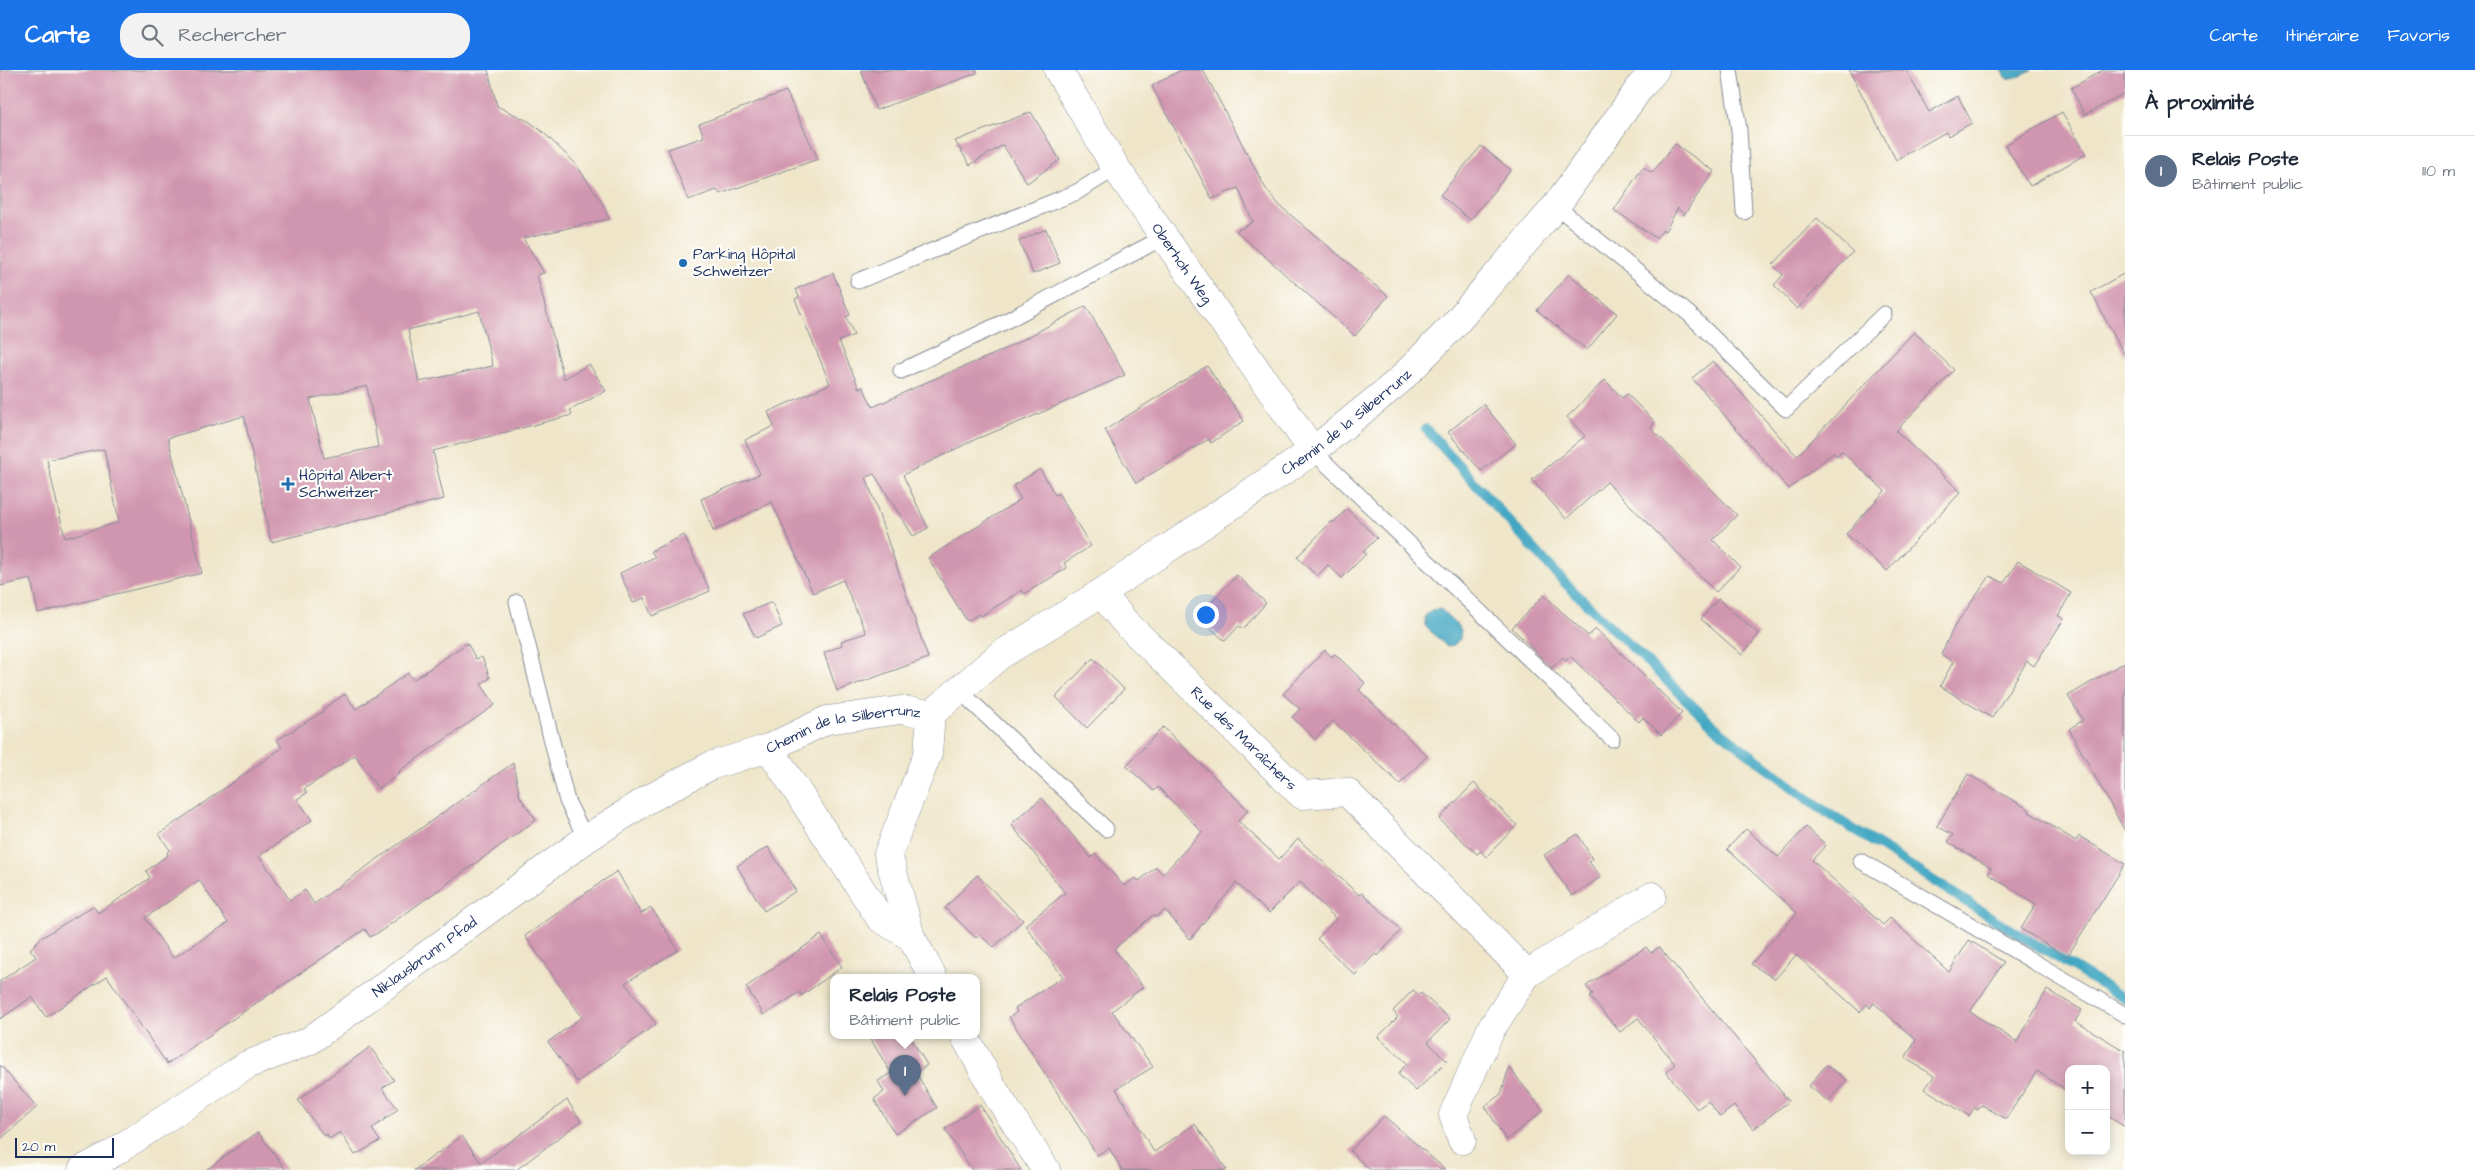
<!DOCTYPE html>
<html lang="fr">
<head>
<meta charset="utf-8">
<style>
  :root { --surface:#fff; --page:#f2f2f3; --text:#1f2937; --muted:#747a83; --line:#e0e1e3; --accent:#1a73e8 }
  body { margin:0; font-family:"Architects Daughter",sans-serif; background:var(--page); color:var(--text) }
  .controls { position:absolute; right:15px; bottom:15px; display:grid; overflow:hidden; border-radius:10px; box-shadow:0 2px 12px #0003 }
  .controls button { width:45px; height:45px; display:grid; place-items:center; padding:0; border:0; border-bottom:1px solid var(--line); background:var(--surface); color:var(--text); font:25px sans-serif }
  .scale { position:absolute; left:15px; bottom:12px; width:99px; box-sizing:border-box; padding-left:5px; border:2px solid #1b2f5e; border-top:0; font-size:14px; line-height:18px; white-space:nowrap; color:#1b2f5e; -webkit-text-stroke:4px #fdfcf7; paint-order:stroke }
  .you { position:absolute; left:1205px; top:544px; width:18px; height:18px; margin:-12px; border:4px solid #fff; border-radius:50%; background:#1a73e8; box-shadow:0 0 0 8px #1a73e833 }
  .badge { display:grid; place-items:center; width:32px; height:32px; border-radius:50%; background:var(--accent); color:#fff; font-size:16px; font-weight:700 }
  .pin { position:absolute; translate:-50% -41px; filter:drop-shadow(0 1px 2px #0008) }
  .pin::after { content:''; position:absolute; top:26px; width:18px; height:15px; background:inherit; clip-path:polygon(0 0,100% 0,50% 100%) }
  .popup { position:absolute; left:830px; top:904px; width:150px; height:65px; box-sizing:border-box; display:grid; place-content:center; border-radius:10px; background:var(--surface); filter:drop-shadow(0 1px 4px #0005); font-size:16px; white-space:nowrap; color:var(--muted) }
  .popup b { font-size:19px; color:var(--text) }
  .popup::after { content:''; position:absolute; left:50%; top:100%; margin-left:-10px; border:10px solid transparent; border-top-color:var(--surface) }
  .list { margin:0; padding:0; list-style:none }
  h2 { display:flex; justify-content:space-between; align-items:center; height:65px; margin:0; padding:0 20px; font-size:21px }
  h2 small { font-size:16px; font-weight:400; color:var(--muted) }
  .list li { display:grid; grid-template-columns:32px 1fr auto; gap:15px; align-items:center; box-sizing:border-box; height:70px; padding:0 20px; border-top:1px solid var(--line) }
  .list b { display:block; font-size:19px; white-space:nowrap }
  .list p { margin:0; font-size:16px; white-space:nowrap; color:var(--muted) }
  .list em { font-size:16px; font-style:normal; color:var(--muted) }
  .icon { flex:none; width:28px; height:28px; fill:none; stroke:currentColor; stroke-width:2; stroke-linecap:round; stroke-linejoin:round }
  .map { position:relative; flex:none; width:2125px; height:1100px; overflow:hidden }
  header { display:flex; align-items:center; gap:30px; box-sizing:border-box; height:70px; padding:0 25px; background:var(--accent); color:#fff }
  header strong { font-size:24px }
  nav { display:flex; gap:28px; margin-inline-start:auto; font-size:18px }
  .search { width:350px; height:45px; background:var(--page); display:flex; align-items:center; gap:12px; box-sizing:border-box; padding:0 18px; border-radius:20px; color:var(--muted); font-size:19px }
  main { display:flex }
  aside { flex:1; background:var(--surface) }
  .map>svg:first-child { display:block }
  .water { fill:#42a7c2; stroke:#2e6b90 }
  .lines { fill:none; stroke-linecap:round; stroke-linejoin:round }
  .stream { stroke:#42a7c2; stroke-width:10 }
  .building { fill:#d196af; fill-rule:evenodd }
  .lane-casing { stroke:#858a94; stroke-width:17 }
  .street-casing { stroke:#858a94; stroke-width:29 }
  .lane { stroke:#fff; stroke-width:15 }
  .street { stroke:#fff; stroke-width:28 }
  .poi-dot { fill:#1f6fb2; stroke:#fdfcf7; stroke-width:2 }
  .labels { text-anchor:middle; stroke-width:4.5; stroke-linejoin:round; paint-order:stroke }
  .poi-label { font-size:15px; fill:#1b2f5e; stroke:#fdfcf7; text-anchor:start }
  .street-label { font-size:15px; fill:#1b2f5e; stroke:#fdfcf7 }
</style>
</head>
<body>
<header>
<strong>Carte</strong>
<div class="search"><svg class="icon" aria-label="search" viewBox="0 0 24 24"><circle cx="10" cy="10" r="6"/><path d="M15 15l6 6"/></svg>Rechercher</div>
<nav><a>Carte</a><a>Itinéraire</a><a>Favoris</a></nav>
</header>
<main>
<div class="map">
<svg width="2125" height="1100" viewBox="0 0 2125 1100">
  <rect width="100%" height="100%" fill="#fdfcf7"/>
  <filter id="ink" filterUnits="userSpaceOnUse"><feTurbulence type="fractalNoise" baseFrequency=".02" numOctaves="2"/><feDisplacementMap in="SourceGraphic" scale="10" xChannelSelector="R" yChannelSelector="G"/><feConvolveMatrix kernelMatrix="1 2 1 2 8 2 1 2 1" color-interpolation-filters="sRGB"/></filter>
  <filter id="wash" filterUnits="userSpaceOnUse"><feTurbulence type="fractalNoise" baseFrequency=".0096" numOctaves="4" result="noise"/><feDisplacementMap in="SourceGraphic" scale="20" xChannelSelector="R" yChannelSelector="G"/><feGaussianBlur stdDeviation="1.12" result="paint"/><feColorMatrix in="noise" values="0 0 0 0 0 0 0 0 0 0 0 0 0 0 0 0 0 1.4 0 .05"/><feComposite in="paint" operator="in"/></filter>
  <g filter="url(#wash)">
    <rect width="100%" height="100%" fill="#efe6ca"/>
    <!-- water -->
    <path class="water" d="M 2002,0 L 2034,0 L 2021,6 L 2007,9 Z
      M 1441,539 L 1461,559 L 1460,569 L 1454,575 L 1446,576 L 1425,556 L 1425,546 L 1431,540 Z"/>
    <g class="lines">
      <!-- stream -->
      <path class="stream" d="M 1426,359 L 1564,512 L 1716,658 L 1817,736 L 1979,840 L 2125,929"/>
    </g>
    <g id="blocks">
      <!-- building -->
      <path class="building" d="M 0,0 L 488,0 L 497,36 L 530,52 L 544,63 L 575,93 L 603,134 L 609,149 L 523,168 L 544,203 L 537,205 L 564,309 L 589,294 L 606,321 L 570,340 L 572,345 L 433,381 L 444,429 L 271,472 L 244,346 L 168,368 L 202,503 L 38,543 L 31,509 L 0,516 ZM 479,241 L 493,296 L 419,312 L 408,260 ZM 367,316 L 378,377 L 324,388 L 310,329 ZM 104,379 L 119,452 L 65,468 L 47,390 Z
        M 861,0 L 977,0 L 977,3 L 876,40 Z
        M 1181,0 L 1203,0 L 1266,119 L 1280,136 L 1388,226 L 1355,266 L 1236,161 L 1253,152 L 1238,118 L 1212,129 L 1152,16 Z
        M 1849,0 L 1906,0 L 1929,42 L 1958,26 L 1972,53 L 1948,66 L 1946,62 L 1896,90 Z
        M 2103,0 L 2125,0 L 2125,23 L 2085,45 L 2071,18 Z
        M 786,21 L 818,89 L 720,124 L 717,120 L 688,130 L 668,79 L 704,67 L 699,54 Z
        M 1031,42 L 1060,90 L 1027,113 L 1003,75 L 970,95 L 955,71 Z
        M 2062,42 L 2086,84 L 2030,116 L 2005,75 Z
        M 1675,74 L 1714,101 L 1684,145 L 1678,138 L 1665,161 L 1663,160 L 1656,168 L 1614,140 L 1643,97 L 1652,103 Z
        M 1481,76 L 1511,100 L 1470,150 L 1440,125 Z
        M 1817,148 L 1853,182 L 1797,239 L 1774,215 L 1783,205 L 1773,195 Z
        M 1046,159 L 1060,193 L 1033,204 L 1019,171 Z
        M 833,203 L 850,245 L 846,247 L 854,265 L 839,271 L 859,318 L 863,317 L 873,337 L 927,312 L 997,283 L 1086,236 L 1125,305 L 1027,349 L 976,369 L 903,405 L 928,458 L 913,466 L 874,404 L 866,407 L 928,588 L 837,621 L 824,583 L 842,575 L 841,571 L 866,563 L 843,510 L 813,523 L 772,432 L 713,461 L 701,429 L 760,404 L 745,370 L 774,356 L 768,342 L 830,314 L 795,229 L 799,227 L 796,219 Z
        M 2125,203 L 2125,286 L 2091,222 Z
        M 1569,204 L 1617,244 L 1587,280 L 1537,240 Z
        M 1914,262 L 1954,300 L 1896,361 L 1961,422 L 1887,501 L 1846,464 L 1885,421 L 1841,381 L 1837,386 L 1833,383 L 1789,419 L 1692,308 L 1713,291 L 1797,386 Z
        M 1207,296 L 1244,351 L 1211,373 L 1209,369 L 1136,413 L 1105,360 Z
        M 1605,310 L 1622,328 L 1627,324 L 1655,352 L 1651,358 L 1737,445 L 1713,470 L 1740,497 L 1716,522 L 1607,412 L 1566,449 L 1532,410 L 1585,366 L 1567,347 Z
        M 1483,334 L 1516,374 L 1481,401 L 1448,362 Z
        M 1040,399 L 1055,425 L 1058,423 L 1091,476 L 1064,493 L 1067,498 L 1024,524 L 1022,520 L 981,546 L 979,544 L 967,551 L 928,488 L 1021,429 L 1013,416 Z
        M 1347,439 L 1377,468 L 1363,482 L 1366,484 L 1342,508 L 1328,495 L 1317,506 L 1297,487 L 1332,451 L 1333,453 Z
        M 684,465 L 710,521 L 652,546 L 644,528 L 633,533 L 620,503 L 655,487 L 651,481 Z
        M 2018,491 L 2071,523 L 2058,546 L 2064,549 L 2034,596 L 2027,591 L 1992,648 L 1940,616 L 1953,592 L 1941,584 L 1954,557 L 1990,506 L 2004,513 Z
        M 1237,505 L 1266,533 L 1243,559 L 1239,556 L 1225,571 L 1198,547 Z
        M 1544,525 L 1588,566 L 1596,559 L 1682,643 L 1661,665 L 1643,647 L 1639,652 L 1570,586 L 1566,591 L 1563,587 L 1552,598 L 1512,558 Z
        M 1718,529 L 1759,564 L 1742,585 L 1701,549 Z
        M 772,532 L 782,556 L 756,568 L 743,544 Z
        M 467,573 L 476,589 L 482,587 L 490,608 L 481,614 L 495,635 L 399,701 L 400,703 L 378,719 L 355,685 L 304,719 L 307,723 L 297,729 L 312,750 L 259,786 L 290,830 L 305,820 L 314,834 L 513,693 L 520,727 L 536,750 L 381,861 L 370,867 L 365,859 L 167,994 L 107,906 L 46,947 L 32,927 L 0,949 L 0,911 L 36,887 L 30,879 L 41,868 L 93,836 L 98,843 L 150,808 L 146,801 L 168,785 L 167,782 L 170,780 L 159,764 L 282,678 L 277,670 L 324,641 L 323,639 L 345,624 L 356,639 L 408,603 L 413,610 ZM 199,810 L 228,853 L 173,888 L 145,848 Z
        M 1325,580 L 1332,587 L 1335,584 L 1365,613 L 1359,620 L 1427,686 L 1400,714 L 1333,651 L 1315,669 L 1292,647 L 1300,639 L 1283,624 Z
        M 1093,588 L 1124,619 L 1087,658 L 1056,627 Z
        M 2125,592 L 2125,761 L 2069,659 L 2083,650 L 2068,626 Z
        M 1163,657 L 1248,740 L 1238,751 L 1279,789 L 1298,769 L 1359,825 L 1362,823 L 1401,860 L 1378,886 L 1375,884 L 1355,905 L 1317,869 L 1336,849 L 1300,812 L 1269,843 L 1236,813 L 1190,869 L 1165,840 L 1156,847 L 1153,845 L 1114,879 L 1143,917 L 1112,941 L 1153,997 L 1116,1019 L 1154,1082 L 1195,1054 L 1227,1100 L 1122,1100 L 1109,1078 L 1097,1085 L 1009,947 L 1017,942 L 1015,938 L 1063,907 L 1025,855 L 1065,823 L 1011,754 L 1042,728 L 1091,788 L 1095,784 L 1124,816 L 1135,808 L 1139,811 L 1156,797 L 1163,804 L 1202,762 L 1158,717 L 1154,721 L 1126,696 Z
        M 1968,704 L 2030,740 L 2029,742 L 2076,771 L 2079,766 L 2125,794 L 2067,887 L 2021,859 L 2036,834 L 1988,804 L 1991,798 L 1948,772 L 1953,765 L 1937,756 Z
        M 1474,713 L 1517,755 L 1486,787 L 1481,781 L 1477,784 L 1439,749 Z
        M 1806,757 L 1826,775 L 1812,790 L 1883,855 L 1890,848 L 1949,902 L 1969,870 L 2004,892 L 1970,942 L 2017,972 L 2047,920 L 2082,940 L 2075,951 L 2125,981 L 2125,1057 L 2106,1045 L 2106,999 L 2069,999 L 2069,1022 L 2037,1001 L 2006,1049 L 1982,1035 L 1978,1040 L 1974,1038 L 1969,1046 L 1925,1019 L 1934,1006 L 1905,988 L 1916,970 L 1874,933 L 1870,938 L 1867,934 L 1860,942 L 1796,885 L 1775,909 L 1751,894 L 1797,843 L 1727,779 L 1746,759 L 1778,787 Z
        M 1578,764 L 1592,789 L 1589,792 L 1601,807 L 1572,826 L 1544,785 Z
        M 768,777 L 796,821 L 764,841 L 737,796 Z
        M 617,801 L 641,844 L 651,837 L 678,880 L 625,913 L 656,954 L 577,1012 L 548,972 L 582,947 L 525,866 Z
        M 977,805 L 1023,850 L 994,877 L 980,865 L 976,868 L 945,838 Z
        M 821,865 L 842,897 L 801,926 L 800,922 L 764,945 L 746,917 Z
        M 1646,877 L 1651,883 L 1659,877 L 1789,1031 L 1753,1059 L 1734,1036 L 1720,1047 L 1708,1031 L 1697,1039 L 1666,1002 L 1675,994 L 1638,948 L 1620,962 L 1590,927 L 1593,924 L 1586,916 Z
        M 1413,920 L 1419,925 L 1421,923 L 1450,949 L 1428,972 L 1447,991 L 1416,1021 L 1398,1004 L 1407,993 L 1378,967 L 1398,947 L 1393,941 Z
        M 868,965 L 909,965 L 927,995 L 916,1003 L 937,1038 L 895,1064 L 874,1029 L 884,1022 L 878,1011 L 891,1003 Z
        M 370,977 L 394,1010 L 382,1018 L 398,1039 L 372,1059 L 380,1071 L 355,1085 L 340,1062 L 329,1069 L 327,1064 L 324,1066 L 298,1030 Z
        M 0,995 L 37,1037 L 0,1070 Z
        M 1826,995 L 1847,1010 L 1828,1031 L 1809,1016 Z
        M 1509,997 L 1543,1041 L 1506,1070 L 1485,1036 L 1501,1024 Z
        M 567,1030 L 581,1051 L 516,1100 L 414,1100 L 462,1066 L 481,1093 Z
        M 980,1035 L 1021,1100 L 972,1100 L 945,1059 Z
        M 1384,1046 L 1446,1100 L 1370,1100 L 1350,1081 Z
        M 258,1062 L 286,1100 L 206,1100 Z"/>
    </g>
  </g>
  <g filter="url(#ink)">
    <use href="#blocks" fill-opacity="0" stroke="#858a94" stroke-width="1"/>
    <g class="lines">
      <!-- lane casing -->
      <g class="lane-casing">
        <path id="lane" d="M 1730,0 L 1739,60 L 1744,142
          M 1556,136 L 1689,244 L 1786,339 L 1884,244
          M 858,211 L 1077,122 L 1116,98
          M 901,301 L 1004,252 L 1164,167
          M 1313,381 L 1612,669
          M 517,532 L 567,731 L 586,769
          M 960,621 L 1106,759
          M 1861,791 L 2125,945"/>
      </g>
      <!-- street casing -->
      <g class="street-casing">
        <g id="street">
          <path id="s1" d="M 1058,0 L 1116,98 L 1313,381"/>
          <path id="s2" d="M 1101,523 L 1124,551 L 1302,725 L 1347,722 L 1527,904 L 1652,826"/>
          <path d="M 769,678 L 880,848 L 911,867"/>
          <path id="s3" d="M 933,907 L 911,867 L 888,784 L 928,683 L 931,644 L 999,586 L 1101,523 L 1313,381 L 1399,311 L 1453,256 L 1556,136 L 1641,16 L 1655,0"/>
          <path d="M 964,965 L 997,1025 L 1046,1100"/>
          <path d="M 1462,1070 L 1453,1045 L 1491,959 L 1527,904"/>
          <path id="s4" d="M 82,1100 L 113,1083 L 247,995 L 309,971 L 586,769 L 647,730 L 710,696 L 769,678 L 827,650 L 901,640 L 931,644"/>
        </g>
      </g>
      <!-- lane -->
      <use href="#lane" class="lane"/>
      <!-- street -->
      <use href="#street" class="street"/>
    </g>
  </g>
  <!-- markers -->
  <g class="poi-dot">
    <circle cx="683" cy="193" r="5"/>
    <path d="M285.5 406.5h5v5h5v5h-5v5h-5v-5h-5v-5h5z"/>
  </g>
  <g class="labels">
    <!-- poi labels -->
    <g class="poi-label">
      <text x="693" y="189">Parking Hôpital<tspan x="693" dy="17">Schweitzer</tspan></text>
      <text x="299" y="410">Hôpital Albert<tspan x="299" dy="17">Schweitzer</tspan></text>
    </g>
    <!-- street labels -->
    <g class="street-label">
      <text dy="5" stroke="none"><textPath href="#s1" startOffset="230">Oberhoh Weg</textPath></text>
      <text dy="5" stroke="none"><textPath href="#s3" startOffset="788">Chemin de la Silberrunz</textPath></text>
      <text dy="5" stroke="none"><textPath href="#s4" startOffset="889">Chemin de la Silberrunz</textPath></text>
      <text dy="5" stroke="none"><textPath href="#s2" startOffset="204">Rue des Maraîchers</textPath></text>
      <text dy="5" stroke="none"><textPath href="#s4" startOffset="405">Niklausbrunn Pfad</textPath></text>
    </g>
  </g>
</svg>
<div class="controls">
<button>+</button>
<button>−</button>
</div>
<div class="scale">20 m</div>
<div class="you"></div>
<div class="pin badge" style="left:905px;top:1026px;background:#5c6f8a">1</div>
<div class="popup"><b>Relais Poste</b>Bâtiment public</div>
</div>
<aside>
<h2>À proximité<small></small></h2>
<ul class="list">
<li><span class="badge" style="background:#5c6f8a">1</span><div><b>Relais Poste</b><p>Bâtiment public</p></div><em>110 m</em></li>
</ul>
</aside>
</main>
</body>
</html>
